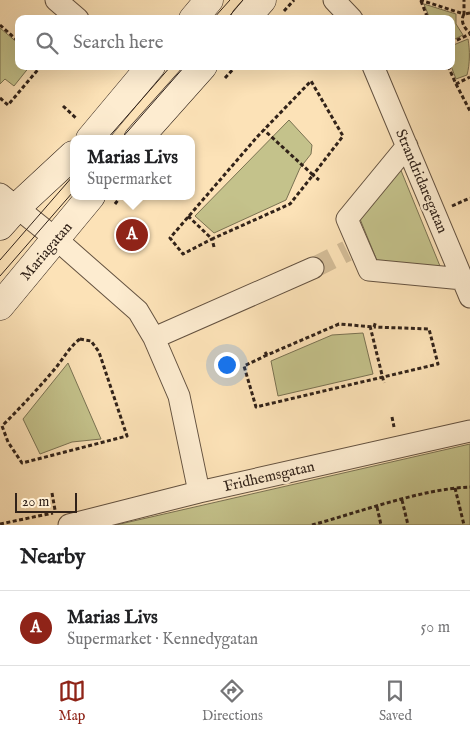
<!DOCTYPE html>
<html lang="en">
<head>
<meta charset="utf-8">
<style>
  :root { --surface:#fff; --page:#f6f6f6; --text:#202124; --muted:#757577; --line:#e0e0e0; --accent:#8f2418 }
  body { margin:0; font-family:"IM FELL English",serif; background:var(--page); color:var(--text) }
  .scale { position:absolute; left:15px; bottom:12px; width:62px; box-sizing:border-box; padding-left:5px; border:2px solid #312219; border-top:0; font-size:14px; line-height:18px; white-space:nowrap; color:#312219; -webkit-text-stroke:4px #fdecd0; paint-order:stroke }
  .you { position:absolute; left:226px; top:364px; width:18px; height:18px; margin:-12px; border:4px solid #fff; border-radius:50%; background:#1a73e8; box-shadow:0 0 0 8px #1a73e833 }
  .badge { display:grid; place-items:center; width:32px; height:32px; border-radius:50%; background:var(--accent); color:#fff; font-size:16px; font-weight:700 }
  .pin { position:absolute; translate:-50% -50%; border:2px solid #fff; box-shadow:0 1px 5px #0006 }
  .popup { position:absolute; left:70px; top:135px; width:125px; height:65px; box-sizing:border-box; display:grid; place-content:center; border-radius:10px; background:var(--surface); filter:drop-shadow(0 1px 4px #0005); font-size:16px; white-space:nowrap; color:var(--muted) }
  .popup b { font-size:19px; color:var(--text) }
  .popup::after { content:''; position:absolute; left:50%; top:100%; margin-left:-10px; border:10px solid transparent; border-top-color:var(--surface) }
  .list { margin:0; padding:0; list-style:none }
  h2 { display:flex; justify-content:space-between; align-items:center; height:65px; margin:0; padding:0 20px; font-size:21px }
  h2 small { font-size:16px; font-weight:400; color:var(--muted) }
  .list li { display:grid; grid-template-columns:32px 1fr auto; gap:15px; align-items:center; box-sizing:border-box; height:75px; padding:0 20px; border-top:1px solid var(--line) }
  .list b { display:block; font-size:19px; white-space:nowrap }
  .list p { margin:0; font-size:16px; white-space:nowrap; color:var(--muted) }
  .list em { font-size:16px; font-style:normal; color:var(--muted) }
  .icon { flex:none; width:28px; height:28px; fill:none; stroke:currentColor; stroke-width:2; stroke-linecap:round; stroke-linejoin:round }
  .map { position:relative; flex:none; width:470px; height:525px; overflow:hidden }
  .search { position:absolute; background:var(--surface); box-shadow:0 5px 20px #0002; left:15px; right:15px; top:15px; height:55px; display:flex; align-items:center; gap:12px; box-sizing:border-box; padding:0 18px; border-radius:10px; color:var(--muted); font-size:19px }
  .sheet { height:140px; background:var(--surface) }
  nav { display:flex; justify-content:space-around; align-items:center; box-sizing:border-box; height:70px; border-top:1px solid var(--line); background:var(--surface); font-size:14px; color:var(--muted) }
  nav a { display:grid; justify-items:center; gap:2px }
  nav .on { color:var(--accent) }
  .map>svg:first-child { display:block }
  .green { fill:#c4c28b; stroke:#7a7252 }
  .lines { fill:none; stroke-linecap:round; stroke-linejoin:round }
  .street-tunnel { stroke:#d3bc97; stroke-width:21; stroke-dasharray:21 11; stroke-linecap:butt }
  .street-casing { stroke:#645240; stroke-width:23 }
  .secondary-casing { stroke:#312219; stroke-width:29 }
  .path { stroke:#312219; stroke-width:3; stroke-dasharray:4 2.5; stroke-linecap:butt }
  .street { stroke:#fdecd0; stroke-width:21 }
  .secondary { stroke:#fdecd0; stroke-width:28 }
  .tram { stroke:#312219; stroke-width:1 }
  .labels { text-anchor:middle; stroke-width:5; stroke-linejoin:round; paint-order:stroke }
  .street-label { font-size:15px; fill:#312219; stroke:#fdecd0 }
</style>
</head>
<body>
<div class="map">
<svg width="470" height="525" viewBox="0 0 470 525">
  <rect width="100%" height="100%" fill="#fce2b7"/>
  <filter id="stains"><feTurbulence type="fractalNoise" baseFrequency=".004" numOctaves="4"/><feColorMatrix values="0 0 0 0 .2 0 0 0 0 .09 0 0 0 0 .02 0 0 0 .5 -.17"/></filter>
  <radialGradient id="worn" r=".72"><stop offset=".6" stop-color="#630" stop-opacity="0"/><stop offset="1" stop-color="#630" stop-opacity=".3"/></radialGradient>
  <!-- green -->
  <path class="green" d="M 424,4 L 456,14 L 456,24 L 463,35 L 451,41 L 451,19 L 430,19 Z
    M 0,28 L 19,44 L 19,66 L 30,66 L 14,86 L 5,79 L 0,84 Z
    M 468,39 C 470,50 470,64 467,75 L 456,79 L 451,66 L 451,46 Z
    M 289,120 L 312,145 L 311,154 L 300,168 L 286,200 L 214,233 L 195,216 Z
    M 400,168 L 442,271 L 378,263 L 360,219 Z
    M 363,333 L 373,374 L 278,396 L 271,361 L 332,335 Z
    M 68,363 L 101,439 L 72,442 L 40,454 L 23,419 Z
    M 470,444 L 470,525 L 116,525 Z"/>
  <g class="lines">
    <!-- street-tunnel -->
    <path class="street-tunnel" d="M 313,268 L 347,251"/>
    <!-- street casing -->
    <g class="street-casing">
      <path id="street" d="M 56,0 L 78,19
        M 334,0 L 352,19
        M 373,66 L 470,297
        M 407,146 L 347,219 L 369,270 L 463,279
        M 0,194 L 56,239 L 138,311 L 154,338 L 179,396 L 199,492
        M 154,338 L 313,268
        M 69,525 L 199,492 L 470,431"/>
    </g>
    <!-- secondary casing -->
    <g class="secondary-casing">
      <path id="secondary" d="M 193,19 L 209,0
        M 245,19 L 262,0
        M 90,139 L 151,66
        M 138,139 L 203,66
        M 0,226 L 17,207 L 73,155
        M 0,306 L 91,196"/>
    </g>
    <!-- path -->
    <path class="path" d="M 420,0 L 464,14 L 464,0
      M 421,1 L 428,19
      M 284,11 L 294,0
      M 470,13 L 464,14 C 460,21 464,28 470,33
      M 0,25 L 19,42
      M 451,43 L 470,34
      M 448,66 L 456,84 L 470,77
      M 225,78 L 236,66
      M 456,84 L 470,111
      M 0,98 L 8,105 L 41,66
      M 63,106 L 76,118
      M 115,204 L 121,196
      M 452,206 L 470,198
      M 188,216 L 212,239 L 290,204 L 313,175 L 264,130
      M 214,247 L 212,239 L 183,254 L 170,238 L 257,137 L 311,81 L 343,136 L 313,175 L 319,180
      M 370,326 L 384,383
      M 80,339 L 91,341 L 99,352 L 127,436 L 22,463 L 8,442 L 2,426 C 20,408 37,390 53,371 C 63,360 68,348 80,339 Z
      M 265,352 L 267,355 L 339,324 L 374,327 L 376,321
      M 267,355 L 244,366 L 256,407 L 438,364 L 429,329 L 374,327
      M 392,417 L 394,427
      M 455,488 L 464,525
      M 52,493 L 55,510
      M 402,500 L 408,525
      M 377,507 L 381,525
      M 0,524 L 53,513
      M 312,525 C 360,512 421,489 470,487"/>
    <!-- street -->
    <use href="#street" class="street"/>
    <!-- secondary -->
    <use href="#secondary" class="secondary"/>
    <!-- tram -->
    <path class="tram" d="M 213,19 L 230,0
      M 227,19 L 243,0
      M 107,139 L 171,66
      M 121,139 L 185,66
      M 0,260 L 73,176
      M 0,276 L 73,192"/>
  </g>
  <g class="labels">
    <!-- street labels -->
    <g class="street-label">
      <text transform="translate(422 181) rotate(67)" y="5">Strandridaregatan</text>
      <text transform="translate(46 251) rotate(-50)" y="5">Mariagatan</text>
      <text transform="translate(269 476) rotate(-13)" y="5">Fridhemsgatan</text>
    </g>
  </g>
  <rect width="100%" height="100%" filter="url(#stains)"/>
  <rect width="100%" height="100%" fill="url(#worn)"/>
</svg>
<div class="scale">20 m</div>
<div class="you"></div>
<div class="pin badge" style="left:132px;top:235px">A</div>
<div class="popup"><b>Marias Livs</b>Supermarket</div>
<div class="search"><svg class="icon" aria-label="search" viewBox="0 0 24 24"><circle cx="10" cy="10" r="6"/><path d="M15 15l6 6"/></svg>Search here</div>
</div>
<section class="sheet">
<h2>Nearby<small></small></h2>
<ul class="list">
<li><span class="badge">A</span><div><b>Marias Livs</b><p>Supermarket · Kennedygatan</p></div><em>50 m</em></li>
</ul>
</section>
<nav>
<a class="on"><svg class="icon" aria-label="map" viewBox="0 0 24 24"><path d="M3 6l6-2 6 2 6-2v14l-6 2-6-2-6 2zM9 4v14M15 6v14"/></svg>Map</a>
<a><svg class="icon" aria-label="directions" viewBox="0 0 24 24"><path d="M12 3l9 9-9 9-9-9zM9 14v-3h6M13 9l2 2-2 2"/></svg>Directions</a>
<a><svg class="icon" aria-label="saved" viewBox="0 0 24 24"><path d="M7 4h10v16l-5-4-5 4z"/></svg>Saved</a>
</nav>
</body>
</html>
